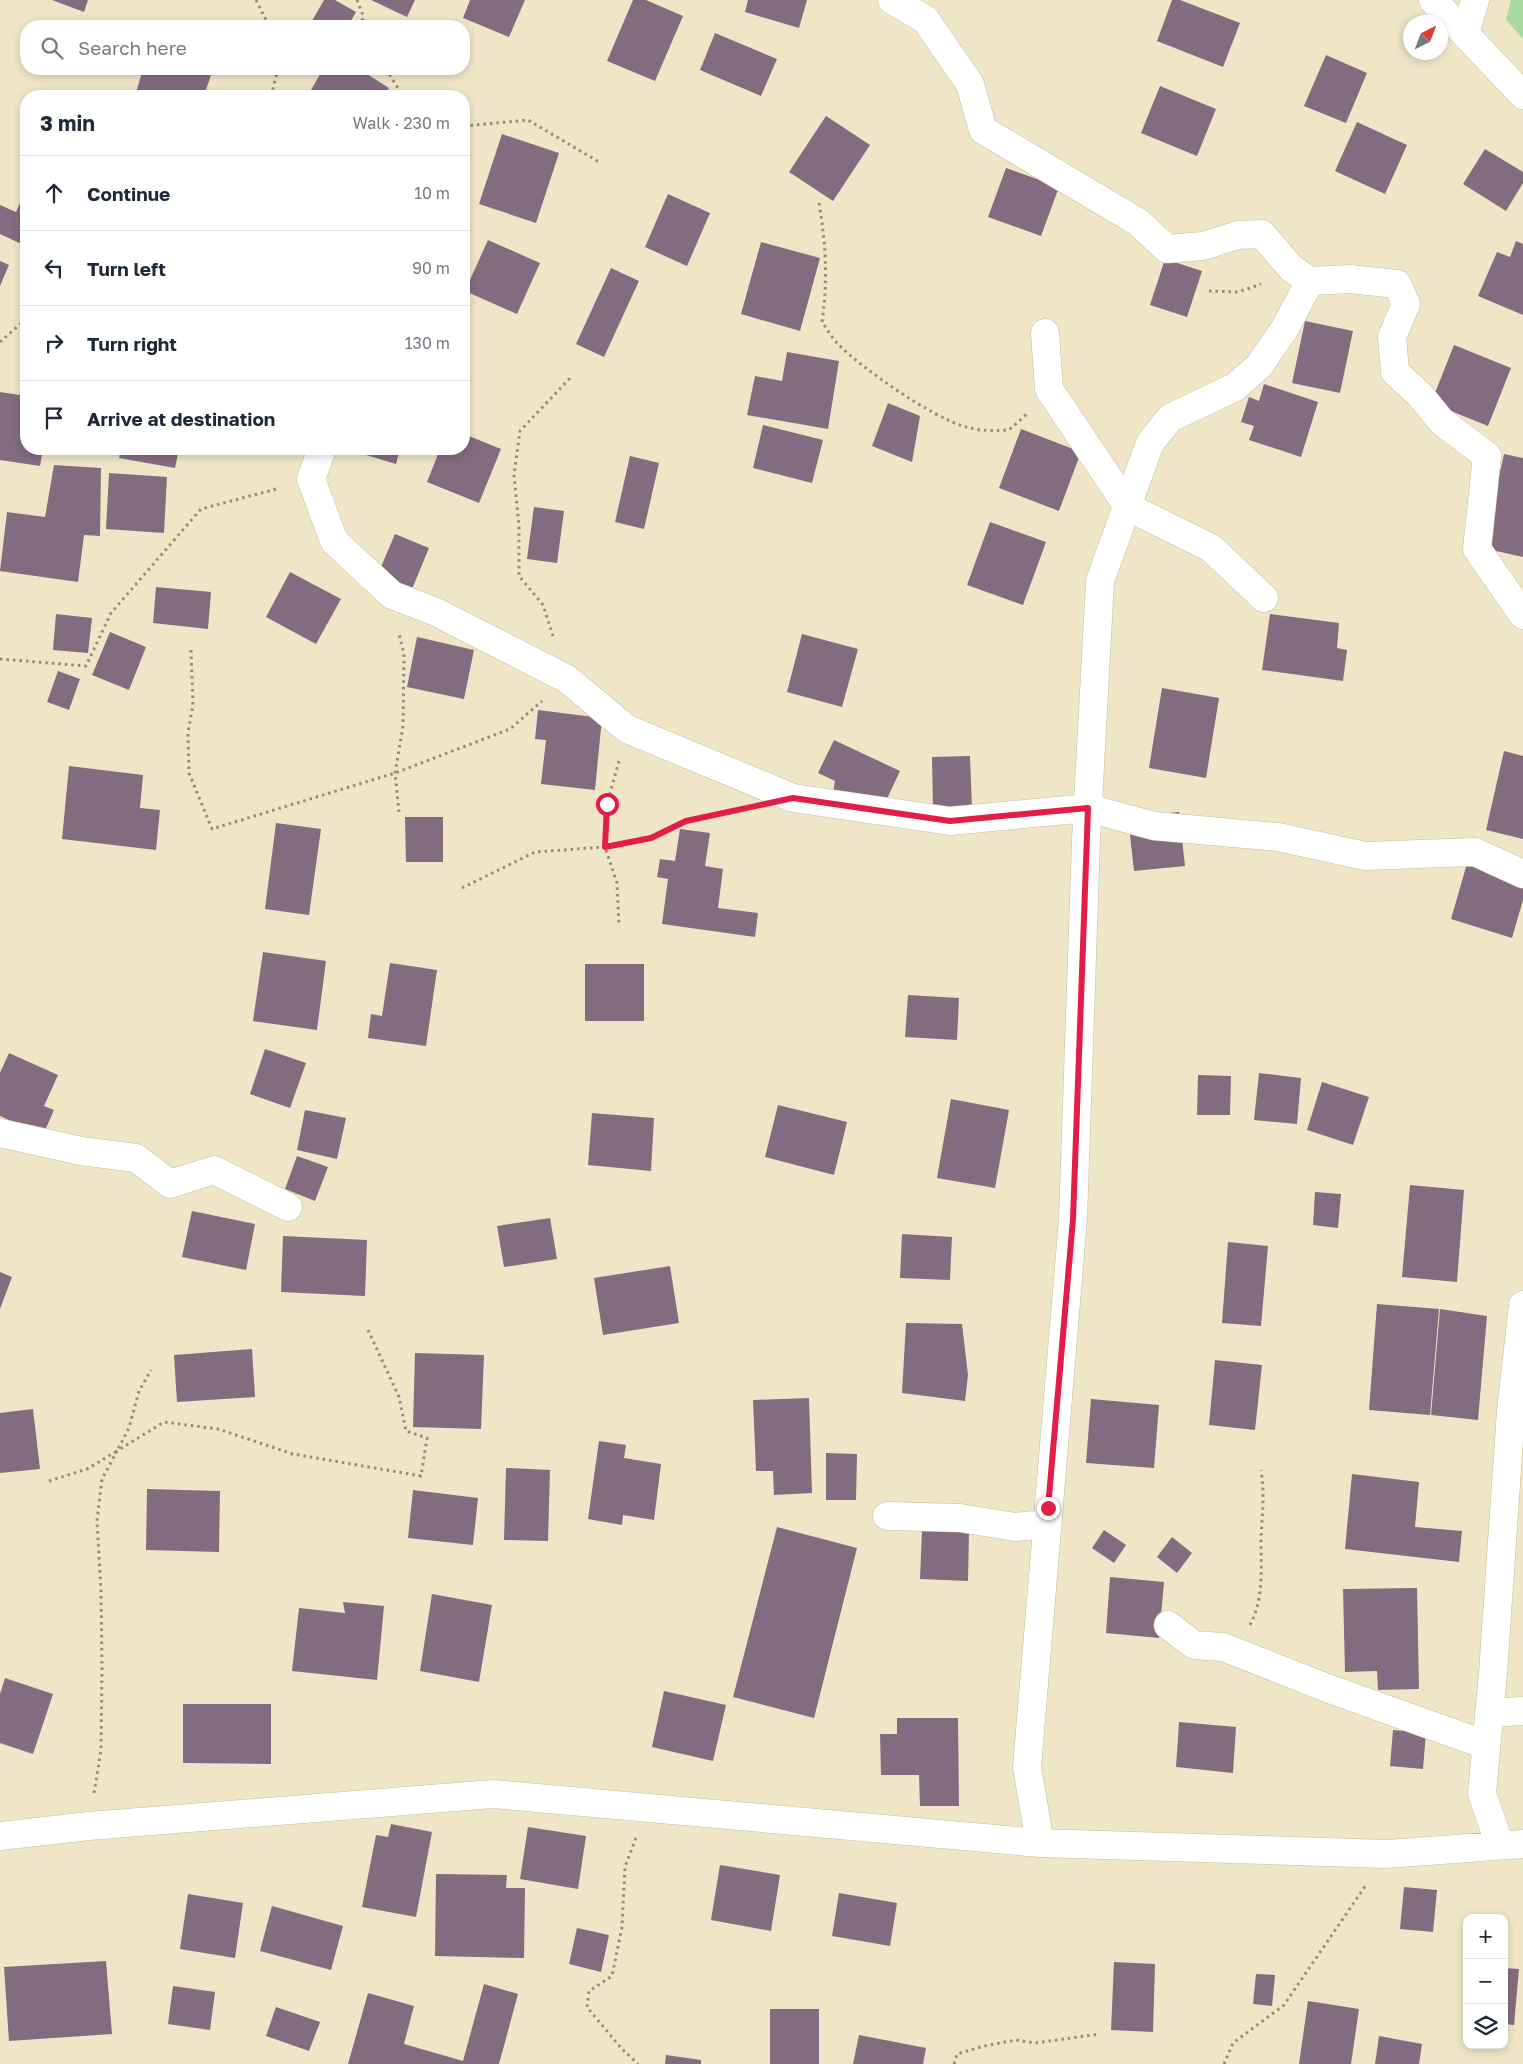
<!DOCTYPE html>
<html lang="en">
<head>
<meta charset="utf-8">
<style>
  :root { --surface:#fff; --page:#f2f2f3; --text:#1f2937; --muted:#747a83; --line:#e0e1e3 }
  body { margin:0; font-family:"Golos Text",sans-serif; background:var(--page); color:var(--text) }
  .controls { position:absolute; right:15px; bottom:15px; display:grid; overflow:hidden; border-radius:10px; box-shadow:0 2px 8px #0003 }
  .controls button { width:45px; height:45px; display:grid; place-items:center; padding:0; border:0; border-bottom:1px solid var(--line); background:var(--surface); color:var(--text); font:25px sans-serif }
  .compass { position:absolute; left:1403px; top:15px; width:45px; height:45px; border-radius:50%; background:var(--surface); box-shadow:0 2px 8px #0003; rotate:42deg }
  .stop { position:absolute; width:15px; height:15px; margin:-11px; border:4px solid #e11d48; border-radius:50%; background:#fff }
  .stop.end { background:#e11d48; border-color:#fff; box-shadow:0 1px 5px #0008 }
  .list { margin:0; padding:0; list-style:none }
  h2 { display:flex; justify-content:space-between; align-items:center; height:65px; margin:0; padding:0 20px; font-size:21px }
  h2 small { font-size:16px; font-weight:400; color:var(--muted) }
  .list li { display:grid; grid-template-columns:32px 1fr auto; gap:15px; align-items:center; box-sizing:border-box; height:75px; padding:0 20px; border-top:1px solid var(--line) }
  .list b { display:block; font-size:19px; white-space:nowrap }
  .list em { font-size:16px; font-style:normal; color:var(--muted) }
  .icon { flex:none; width:28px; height:28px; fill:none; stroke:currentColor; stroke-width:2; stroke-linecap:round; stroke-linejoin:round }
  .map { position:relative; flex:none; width:1523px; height:2064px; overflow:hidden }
  .search { position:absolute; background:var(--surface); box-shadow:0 2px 8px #0003; left:20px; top:20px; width:450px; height:55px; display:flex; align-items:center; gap:12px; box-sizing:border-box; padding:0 18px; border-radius:20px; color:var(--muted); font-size:19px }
  .panel { position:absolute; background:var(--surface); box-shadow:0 2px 8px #0003; left:20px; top:90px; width:450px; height:365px; border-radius:20px }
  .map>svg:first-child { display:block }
  .green { fill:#aad8a1 }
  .building { fill:#846c80 }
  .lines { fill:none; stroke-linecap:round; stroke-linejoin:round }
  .minor-casing { stroke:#c4bd9f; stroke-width:29 }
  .path { stroke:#938d77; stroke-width:3; stroke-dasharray:2.5 4; stroke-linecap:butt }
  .minor { stroke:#fff; stroke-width:28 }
  .route { stroke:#e11d48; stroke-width:6 }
</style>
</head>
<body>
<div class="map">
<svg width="1523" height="2064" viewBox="0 0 1523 2064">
  <rect width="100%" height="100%" fill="#eee6c7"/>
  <!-- green -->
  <path class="green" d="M 1511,0 L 1523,0 L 1523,39 L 1506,20 Z"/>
  <!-- building -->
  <path class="building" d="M 52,0 L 88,0 L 84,12 Z
    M 324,0 L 335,0 L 356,12 L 348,26 L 309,26 Z
    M 371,0 L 415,0 L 407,17 Z
    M 470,0 L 525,0 L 509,37 L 463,18 Z
    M 633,0 L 646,0 L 683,16 L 655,81 L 607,61 Z
    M 748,0 L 807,0 L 799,28 L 745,12 Z
    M 1172,0 L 1180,0 L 1240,23 L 1223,67 L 1157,41 Z
    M 715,33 L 777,59 L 761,96 L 700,70 Z
    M 1326,55 L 1367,73 L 1346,123 L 1304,106 Z
    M 143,69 L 213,69 L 204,96 L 135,96 Z
    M 318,69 L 359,69 L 389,88 L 384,96 L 310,96 L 308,95 L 322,71 Z
    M 1160,86 L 1216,109 L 1197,156 L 1141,133 Z
    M 826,116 L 870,145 L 833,201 L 789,172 Z
    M 1357,122 L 1407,145 L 1385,194 L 1335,171 Z
    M 502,134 L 559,153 L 536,223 L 479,204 Z
    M 1485,149 L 1523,172 L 1523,183 L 1506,211 L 1463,184 Z
    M 1006,168 L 1059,187 L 1041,236 L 988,217 Z
    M 668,194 L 710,213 L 687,266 L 645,247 Z
    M 21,201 L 26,204 L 26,246 L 0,234 L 0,205 L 16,212 Z
    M 488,240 L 540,263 L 517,314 L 465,291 Z
    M 1516,241 L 1523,244 L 1523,315 L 1478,296 L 1497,252 L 1510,257 Z
    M 761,242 L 820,258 L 800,331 L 741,314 Z
    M 1165,259 L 1202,271 L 1187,317 L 1150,305 Z
    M 0,261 L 9,265 L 0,286 Z
    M 611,268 L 639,281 L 604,357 L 576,344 Z
    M 1305,321 L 1353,331 L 1340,393 L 1292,383 Z
    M 1454,345 L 1511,368 L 1488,426 L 1431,403 Z
    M 787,352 L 839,361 L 828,429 L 747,415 L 755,376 L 782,381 Z
    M 1264,384 L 1318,402 L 1301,457 L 1249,440 L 1254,426 L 1241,422 L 1249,397 L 1259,401 Z
    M 0,392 L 26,396 L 26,449 L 43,449 L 40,466 L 0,460 Z
    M 888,403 L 920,416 L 912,462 L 872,446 Z
    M 763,425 L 823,440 L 812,483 L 753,468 Z
    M 1021,429 L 1081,452 L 1059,511 L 999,488 Z
    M 464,434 L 501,449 L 479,503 L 427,482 L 440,449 L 464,449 Z
    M 121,449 L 179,449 L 175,468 L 119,458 Z
    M 354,449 L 400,449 L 396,464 L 353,451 Z
    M 1504,454 L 1523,458 L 1523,557 L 1483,548 Z
    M 630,456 L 659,463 L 644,529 L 615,522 Z
    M 54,465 L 101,468 L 100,536 L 84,535 L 78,582 L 0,571 L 7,512 L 45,517 Z
    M 109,473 L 167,477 L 164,533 L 106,529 Z
    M 534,507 L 564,511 L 557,563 L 527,559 Z
    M 990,522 L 1046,542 L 1023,605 L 967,585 Z
    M 395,534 L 429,548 L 412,589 L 378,574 Z
    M 290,572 L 341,599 L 316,644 L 266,617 Z
    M 156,587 L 211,592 L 208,629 L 153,623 Z
    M 56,614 L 92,618 L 88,653 L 53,650 Z
    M 1270,614 L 1339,623 L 1337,648 L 1347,650 L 1343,681 L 1262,670 Z
    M 110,632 L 146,647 L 129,690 L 92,675 Z
    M 802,634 L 858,649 L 842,707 L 787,692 Z
    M 417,637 L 474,650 L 464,699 L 407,687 Z
    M 58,671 L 80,679 L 69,710 L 47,702 Z
    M 1162,688 L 1219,698 L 1206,778 L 1149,768 Z
    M 538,710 L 602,718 L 595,790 L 541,784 L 546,740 L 535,739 Z
    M 834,740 L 900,771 L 886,801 L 833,793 L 835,781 L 818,773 Z
    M 1504,751 L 1523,756 L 1523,839 L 1486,830 Z
    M 970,756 L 972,808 L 933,810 L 932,757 Z
    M 69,766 L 143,775 L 140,808 L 160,810 L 156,850 L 62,839 Z
    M 1179,812 L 1185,866 L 1134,871 L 1128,817 Z
    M 405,817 L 443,817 L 443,862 L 406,862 Z
    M 276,823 L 321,829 L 309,915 L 265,909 Z
    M 680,829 L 710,833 L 705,866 L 723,869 L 718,908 L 758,913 L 755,937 L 662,924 L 668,879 L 657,877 L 660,859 L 675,861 Z
    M 1468,860 L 1523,877 L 1523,900 L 1512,938 L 1451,919 Z
    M 263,952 L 326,961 L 317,1030 L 253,1021 Z
    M 390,963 L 437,970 L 426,1046 L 368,1038 L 371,1014 L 382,1016 Z
    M 585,964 L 644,964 L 644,1021 L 585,1021 Z
    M 908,995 L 959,998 L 957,1040 L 905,1037 Z
    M 265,1049 L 306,1063 L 290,1108 L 250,1094 Z
    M 9,1053 L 58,1075 L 44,1106 L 54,1110 L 43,1135 L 0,1116 L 0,1073 Z
    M 1259,1073 L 1301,1078 L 1297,1124 L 1254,1120 Z
    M 1198,1075 L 1231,1076 L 1230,1115 L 1197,1115 Z
    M 1322,1082 L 1369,1097 L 1353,1145 L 1307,1130 Z
    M 951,1099 L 1009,1110 L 995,1188 L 937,1178 Z
    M 778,1105 L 847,1122 L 834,1175 L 765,1157 Z
    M 305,1110 L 346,1118 L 337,1159 L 297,1150 Z
    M 592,1113 L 654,1118 L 651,1171 L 588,1165 Z
    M 297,1156 L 328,1167 L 315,1201 L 285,1189 Z
    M 1410,1185 L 1464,1190 L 1457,1282 L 1402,1277 Z
    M 1315,1192 L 1341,1194 L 1338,1228 L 1313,1225 Z
    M 192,1211 L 255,1224 L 246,1270 L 182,1257 Z
    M 550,1218 L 557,1259 L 504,1267 L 497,1226 Z
    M 902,1234 L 952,1237 L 950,1280 L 900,1278 Z
    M 283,1236 L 367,1240 L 365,1296 L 281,1292 Z
    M 1228,1242 L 1268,1246 L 1261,1326 L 1222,1323 Z
    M 670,1266 L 679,1323 L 603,1335 L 594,1278 Z
    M 0,1272 L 12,1277 L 0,1309 Z
    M 1377,1304 L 1439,1309 L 1430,1415 L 1369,1410 Z
    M 1440,1309 L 1487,1316 L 1478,1420 L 1431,1415 Z
    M 906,1323 L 962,1324 L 968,1375 L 965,1401 L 902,1393 Z
    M 252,1349 L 255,1397 L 177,1402 L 174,1355 Z
    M 415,1353 L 484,1355 L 481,1429 L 413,1427 Z
    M 1215,1360 L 1262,1365 L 1255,1430 L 1209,1425 Z
    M 809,1398 L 812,1493 L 774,1495 L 773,1471 L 756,1471 L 753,1400 Z
    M 1091,1399 L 1159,1405 L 1154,1468 L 1086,1463 Z
    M 33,1409 L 40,1469 L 0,1473 L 0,1413 Z
    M 599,1441 L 626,1445 L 624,1458 L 661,1464 L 654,1520 L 623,1515 L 622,1525 L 588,1519 Z
    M 826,1453 L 857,1454 L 856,1500 L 826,1500 Z
    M 506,1468 L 550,1470 L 548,1541 L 504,1540 Z
    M 1352,1474 L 1419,1482 L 1415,1527 L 1462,1531 L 1459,1562 L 1345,1549 Z
    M 147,1489 L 220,1491 L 219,1552 L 146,1550 Z
    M 413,1490 L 478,1498 L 473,1545 L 408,1538 Z
    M 777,1527 L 857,1548 L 814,1718 L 733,1697 Z
    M 922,1530 L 969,1532 L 968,1581 L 920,1579 Z
    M 1104,1530 L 1126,1545 L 1114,1563 L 1092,1548 Z
    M 1172,1537 L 1192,1553 L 1177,1573 L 1157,1557 Z
    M 1110,1577 L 1164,1582 L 1159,1638 L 1106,1633 Z
    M 1417,1588 L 1419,1689 L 1378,1690 L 1377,1671 L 1345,1672 L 1343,1589 Z
    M 432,1594 L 492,1605 L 479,1682 L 420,1671 Z
    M 343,1602 L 384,1606 L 377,1680 L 292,1671 L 299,1608 L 345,1613 Z
    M 5,1678 L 53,1694 L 33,1754 L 0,1743 L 0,1694 Z
    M 664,1691 L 726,1705 L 713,1761 L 652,1747 Z
    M 183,1704 L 271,1704 L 271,1764 L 183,1763 Z
    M 897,1718 L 958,1718 L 959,1806 L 920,1806 L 919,1775 L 881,1775 L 880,1734 L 897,1734 Z
    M 1179,1722 L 1236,1727 L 1233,1773 L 1176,1767 Z
    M 1393,1730 L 1426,1733 L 1423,1769 L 1390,1766 Z
    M 391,1824 L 432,1832 L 416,1917 L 362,1907 L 376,1835 L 388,1837 Z
    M 528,1827 L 586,1836 L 578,1889 L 520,1879 Z
    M 720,1865 L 780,1875 L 771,1931 L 711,1920 Z
    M 436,1874 L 507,1875 L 506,1888 L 525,1888 L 524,1958 L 435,1956 Z
    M 1404,1887 L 1437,1890 L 1433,1932 L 1400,1929 Z
    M 839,1893 L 897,1903 L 890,1946 L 832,1936 Z
    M 188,1894 L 243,1903 L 235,1958 L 180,1949 Z
    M 272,1906 L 343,1926 L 331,1970 L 260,1951 Z
    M 577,1928 L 609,1935 L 601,1972 L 569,1964 Z
    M 106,1961 L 112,2034 L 9,2041 L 4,1967 Z
    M 1114,1962 L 1155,1964 L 1153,2032 L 1111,2030 Z
    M 1504,1968 L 1519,1969 L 1514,2025 L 1504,2024 Z
    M 1256,1974 L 1275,1975 L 1272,2006 L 1253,2004 Z
    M 484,1984 L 518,1994 L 499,2064 L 348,2064 L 368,1993 L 414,2006 L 404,2044 L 463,2061 Z
    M 173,1986 L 215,1992 L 210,2030 L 168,2024 Z
    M 1308,2001 L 1359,2009 L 1351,2064 L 1299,2064 Z
    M 276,2007 L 320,2022 L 309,2051 L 266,2036 Z
    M 770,2009 L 819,2009 L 819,2064 L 770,2064 Z
    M 859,2035 L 926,2048 L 923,2064 L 853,2064 Z
    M 1379,2036 L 1422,2044 L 1419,2064 L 1375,2064 Z
    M 666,2055 L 701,2060 L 701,2064 L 665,2064 Z"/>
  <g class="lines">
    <!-- minor casing -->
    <g class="minor-casing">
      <path id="minor" d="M 892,0 L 925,19 L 970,84 L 983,130 L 1138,222 L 1167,249 L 1203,246 L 1238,235 L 1262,234 L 1291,268 L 1310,281 L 1350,279 L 1397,284 L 1406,304 L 1392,337 L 1395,372 L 1420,395 L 1441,421 L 1487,456 L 1477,549 L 1523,615
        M 1433,0 L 1523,95
        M 1465,34 L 1475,0
        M 1045,333 L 1049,389 L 1128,507 L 1211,548 L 1264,598
        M 322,449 L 311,479 L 334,541 L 392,595 L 436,612 L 567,679 L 627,729 L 793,798 L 950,821 L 1088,808 L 1154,826 L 1278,837 L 1365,856 L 1475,852 L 1523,874
        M 0,1133 L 81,1151 L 136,1158 L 170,1184 L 214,1170 L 288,1207
        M 887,1516 L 960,1518 L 1015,1527 L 1047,1524
        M 1168,1625 L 1194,1645 L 1223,1647 L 1327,1688 L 1486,1745
        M 1489,1713 L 1523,1711
        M 0,1836 L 89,1826 L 493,1794 L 1040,1843 L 1387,1854 L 1523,1844
        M 1040,1843 L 1027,1767 L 1073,1219 L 1086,840 L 1100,581 L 1150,443 L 1170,418 L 1235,387 L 1259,366 L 1285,328 L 1310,281
        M 1500,1845 L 1482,1794 L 1493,1673 L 1511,1411 L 1523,1305"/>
    </g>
    <!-- path -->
    <path class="path" d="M 256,0 L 269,26
      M 357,0 L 363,15 L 362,26
      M 386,69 L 403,96
      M 271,96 L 278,69
      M 464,126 L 528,120 L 599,162
      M 819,203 C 826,245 828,279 822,322 C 827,329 832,338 838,344 C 861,368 932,417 963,426 C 978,431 993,431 1009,430 L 1028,413
      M 1209,291 L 1238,292 L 1261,284
      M 0,342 L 26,319
      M 553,636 L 543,605 L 519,576 L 519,526 L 514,475 L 520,431 L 572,376
      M 191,650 L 193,705 L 188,732 L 189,773 L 212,829 L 395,773 L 510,729 L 542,701
      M 0,659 L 86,666 L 111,613 L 201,509 L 280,488
      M 619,761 L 607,804 L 605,847 L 617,883 L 619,926
      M 399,812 L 395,773 L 403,726 L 404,655 L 399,633
      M 462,888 L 535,852 L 605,847 L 651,839 L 686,821 L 737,810
      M 49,1481 L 87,1469 L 117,1451 L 129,1428 L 139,1391 L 151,1370
      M 1250,1625 C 1264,1598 1261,1570 1261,1540 C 1262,1515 1265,1495 1261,1470
      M 94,1793 L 101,1750 L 102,1668 L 101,1592 L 97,1521 L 102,1479 L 117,1451 L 164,1422 L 218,1429 L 293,1454 L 421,1476 L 427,1438 L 406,1431 L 399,1397 L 368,1330
      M 636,1838 L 625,1867 L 622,1927 L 612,1976 L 589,1991 L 587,2007 L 621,2048 L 638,2064
      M 954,2064 L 957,2054 L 984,2046 L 1016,2040 L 1035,2043 L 1100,2034
      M 1224,2064 L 1233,2043 L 1284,2005 L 1366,1885"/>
    <!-- minor -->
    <use href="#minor" class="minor"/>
  </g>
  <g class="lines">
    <!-- route -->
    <path class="route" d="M 607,804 L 605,847 L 651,838 L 686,821 L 793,798 L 950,821 L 1088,808 L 1073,1219 L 1048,1508"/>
  </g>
</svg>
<div class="controls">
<button>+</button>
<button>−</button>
<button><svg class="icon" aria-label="layers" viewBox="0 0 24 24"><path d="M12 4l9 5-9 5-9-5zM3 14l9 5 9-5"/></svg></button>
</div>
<svg class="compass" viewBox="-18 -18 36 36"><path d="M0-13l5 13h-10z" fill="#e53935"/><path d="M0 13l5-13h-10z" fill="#747a83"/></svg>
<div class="stop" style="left:607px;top:804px"></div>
<div class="stop end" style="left:1048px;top:1508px"></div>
<div class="search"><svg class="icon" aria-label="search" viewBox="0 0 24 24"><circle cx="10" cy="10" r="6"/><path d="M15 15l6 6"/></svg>Search here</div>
<section class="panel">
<h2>3 min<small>Walk · 230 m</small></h2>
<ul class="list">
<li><svg class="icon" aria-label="ahead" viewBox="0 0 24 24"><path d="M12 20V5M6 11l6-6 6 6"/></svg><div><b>Continue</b></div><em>10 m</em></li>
<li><svg class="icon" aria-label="left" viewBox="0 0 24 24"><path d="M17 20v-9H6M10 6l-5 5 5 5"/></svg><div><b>Turn left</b></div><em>90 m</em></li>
<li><svg class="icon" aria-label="right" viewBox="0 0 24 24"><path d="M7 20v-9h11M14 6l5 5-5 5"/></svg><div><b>Turn right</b></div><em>130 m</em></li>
<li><svg class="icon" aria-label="arrive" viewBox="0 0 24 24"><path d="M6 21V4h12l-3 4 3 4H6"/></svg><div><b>Arrive at destination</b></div></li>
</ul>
</section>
</div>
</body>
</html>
